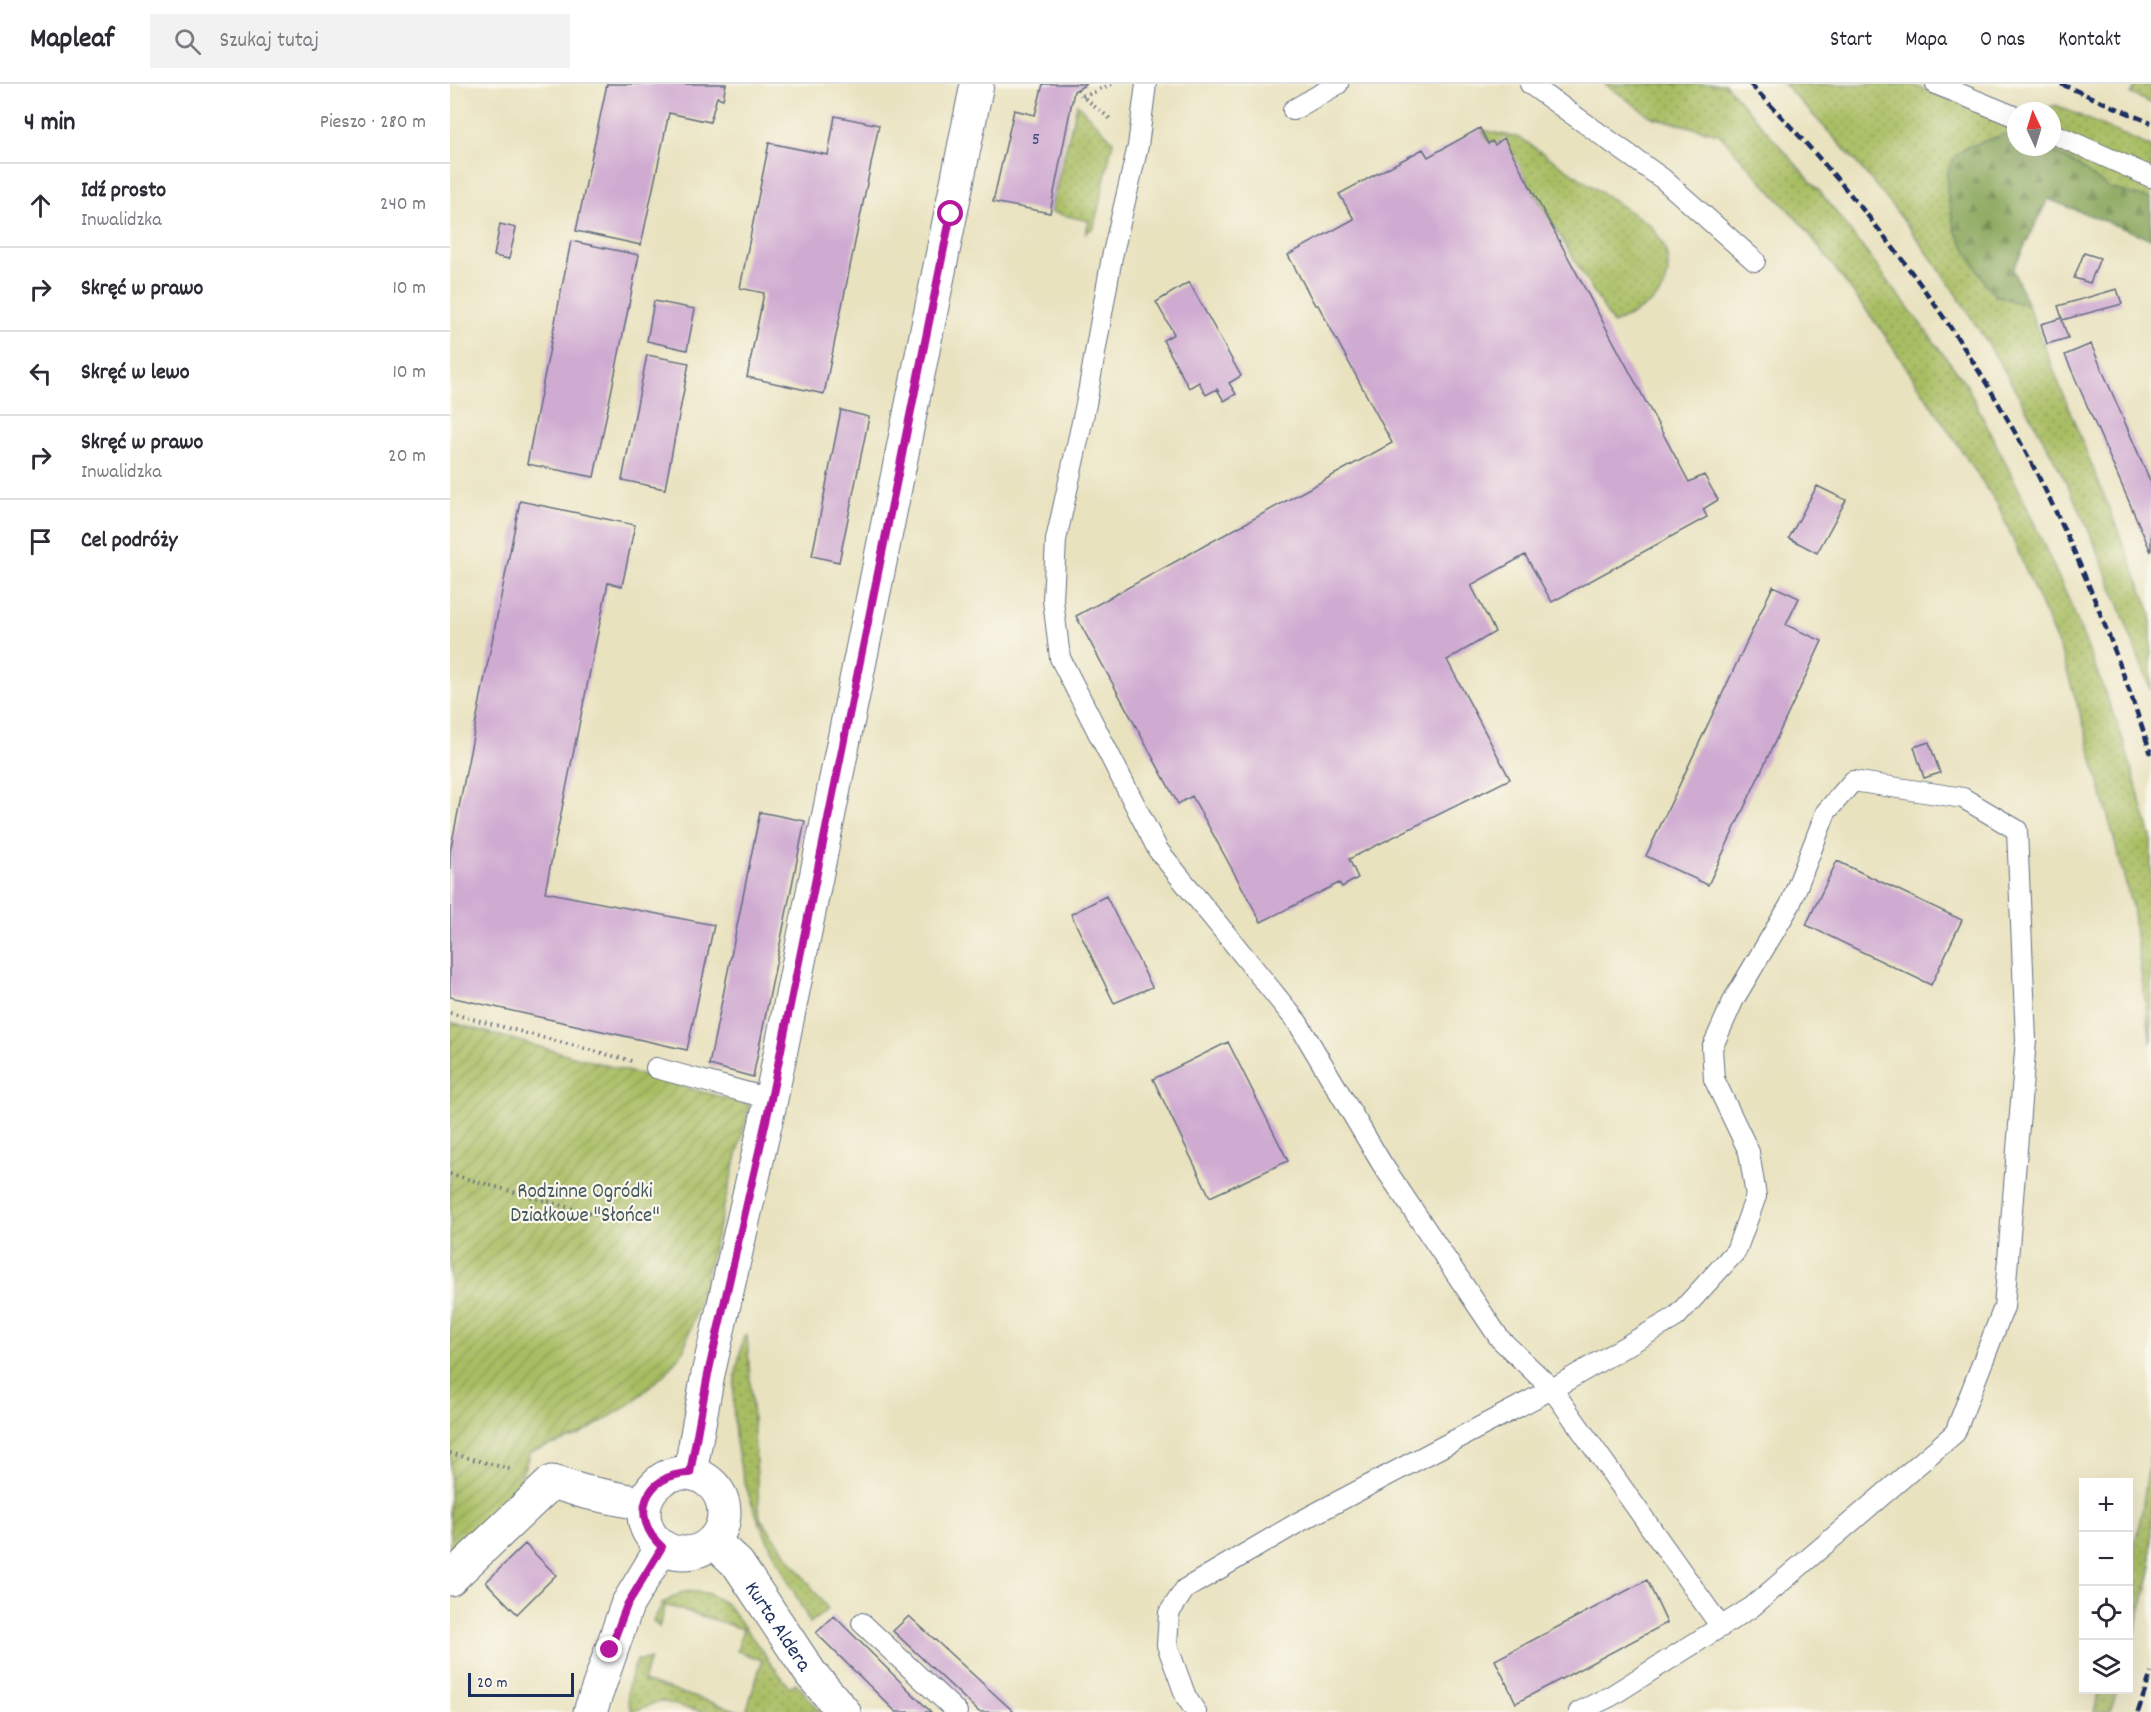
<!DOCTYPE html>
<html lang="pl">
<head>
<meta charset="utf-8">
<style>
  :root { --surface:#fff; --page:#f2f2f3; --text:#2b2b33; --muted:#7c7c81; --line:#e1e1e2 }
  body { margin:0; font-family:Dekko,sans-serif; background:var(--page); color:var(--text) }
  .controls { position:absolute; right:18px; bottom:18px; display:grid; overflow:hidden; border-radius:0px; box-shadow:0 6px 24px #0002 }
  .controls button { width:54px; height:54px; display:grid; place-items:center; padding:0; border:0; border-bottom:2px solid var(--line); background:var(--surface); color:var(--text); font:30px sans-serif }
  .compass { position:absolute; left:1557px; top:18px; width:54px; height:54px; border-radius:50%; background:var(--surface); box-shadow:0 6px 24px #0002; rotate:356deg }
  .scale { position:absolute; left:18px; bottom:15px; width:106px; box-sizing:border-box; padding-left:6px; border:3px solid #1b2f5e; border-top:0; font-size:16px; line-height:21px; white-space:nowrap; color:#1b2f5e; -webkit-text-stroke:4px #fbf7ec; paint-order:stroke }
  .stop { position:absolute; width:18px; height:18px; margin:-14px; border:4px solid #b5179e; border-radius:50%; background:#fff }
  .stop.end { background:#b5179e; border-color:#fff; box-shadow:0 2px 6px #0008 }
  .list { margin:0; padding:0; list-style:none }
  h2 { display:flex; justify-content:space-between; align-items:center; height:78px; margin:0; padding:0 24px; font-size:26px }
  h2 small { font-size:20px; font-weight:400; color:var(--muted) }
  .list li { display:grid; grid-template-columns:39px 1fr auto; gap:18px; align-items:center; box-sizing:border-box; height:84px; padding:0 24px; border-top:2px solid var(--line) }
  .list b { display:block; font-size:22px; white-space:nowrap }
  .list p { margin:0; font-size:20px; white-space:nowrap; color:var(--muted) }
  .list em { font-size:20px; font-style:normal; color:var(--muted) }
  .icon { flex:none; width:33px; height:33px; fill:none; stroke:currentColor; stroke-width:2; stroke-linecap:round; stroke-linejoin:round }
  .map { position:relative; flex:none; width:1701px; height:1628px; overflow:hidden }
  header { display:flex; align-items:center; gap:36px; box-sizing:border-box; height:84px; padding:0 30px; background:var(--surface); border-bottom:2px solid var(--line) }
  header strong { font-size:28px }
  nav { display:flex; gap:33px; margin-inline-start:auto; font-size:21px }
  .search { width:420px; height:54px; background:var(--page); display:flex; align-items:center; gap:15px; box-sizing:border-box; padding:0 21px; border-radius:0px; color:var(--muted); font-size:22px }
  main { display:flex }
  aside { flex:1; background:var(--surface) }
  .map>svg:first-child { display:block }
  .grass { fill:url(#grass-dots); stroke:#627660; stroke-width:1.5 }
  .forest { fill:url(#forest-firs); stroke:#506a5b; stroke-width:1.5 }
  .garden { fill:url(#garden-furrows); stroke:#627660; stroke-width:1.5 }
  .building { fill:#cfaad1 }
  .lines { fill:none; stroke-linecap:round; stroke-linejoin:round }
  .lane-casing { stroke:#636e80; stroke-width:22 }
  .street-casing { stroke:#636e80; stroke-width:35 }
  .path { stroke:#636e80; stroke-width:4; stroke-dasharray:1.5 4.5; stroke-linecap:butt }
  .lane { stroke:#fff; stroke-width:20 }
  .street { stroke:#fff; stroke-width:33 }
  .rail { stroke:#1b2f5e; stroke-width:4.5; stroke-dasharray:9 4.5; stroke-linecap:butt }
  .route { stroke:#b5179e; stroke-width:8 }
  .labels { text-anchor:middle; stroke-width:4.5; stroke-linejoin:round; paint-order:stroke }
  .number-label { font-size:18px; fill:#484e7b }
  .park-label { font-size:21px; fill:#455a5f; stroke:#fbf7ec }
  .street-label { font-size:21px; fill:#1b2f5e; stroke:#fbf7ec }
</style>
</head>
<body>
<header>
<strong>Mapleaf</strong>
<div class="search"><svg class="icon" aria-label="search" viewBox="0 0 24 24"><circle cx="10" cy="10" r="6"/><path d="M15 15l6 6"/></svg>Szukaj tutaj</div>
<nav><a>Start</a><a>Mapa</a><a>O nas</a><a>Kontakt</a></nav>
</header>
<main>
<aside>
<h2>4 min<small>Pieszo · 280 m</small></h2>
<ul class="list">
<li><svg class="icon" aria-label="ahead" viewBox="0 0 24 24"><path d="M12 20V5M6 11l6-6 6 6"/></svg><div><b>Idź prosto</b><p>Inwalidzka</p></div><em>240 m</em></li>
<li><svg class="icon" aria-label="right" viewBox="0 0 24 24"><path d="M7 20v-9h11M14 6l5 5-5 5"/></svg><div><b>Skręć w prawo</b></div><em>10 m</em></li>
<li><svg class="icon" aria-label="left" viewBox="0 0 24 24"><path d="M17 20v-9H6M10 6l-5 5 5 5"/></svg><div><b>Skręć w lewo</b></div><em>10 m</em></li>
<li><svg class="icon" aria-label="right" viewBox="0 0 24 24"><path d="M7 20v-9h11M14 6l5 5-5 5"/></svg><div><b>Skręć w prawo</b><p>Inwalidzka</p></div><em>20 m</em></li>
<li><svg class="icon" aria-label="arrive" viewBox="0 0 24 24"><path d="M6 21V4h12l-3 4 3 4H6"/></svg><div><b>Cel podróży</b></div></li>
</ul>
</aside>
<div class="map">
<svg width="1701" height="1628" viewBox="0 0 1701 1628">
  <defs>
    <pattern id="grass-dots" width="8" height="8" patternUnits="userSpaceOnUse" patternTransform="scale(1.5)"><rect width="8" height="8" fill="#a8bd62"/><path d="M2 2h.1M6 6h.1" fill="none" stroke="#889a54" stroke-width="1.8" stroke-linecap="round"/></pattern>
    <pattern id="forest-firs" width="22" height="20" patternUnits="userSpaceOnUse" patternTransform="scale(1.5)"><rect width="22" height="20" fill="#86a458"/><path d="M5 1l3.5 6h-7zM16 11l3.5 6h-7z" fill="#6d864c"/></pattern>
    <pattern id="garden-furrows" width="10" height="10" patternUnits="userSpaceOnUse" patternTransform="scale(1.5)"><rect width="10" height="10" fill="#a8bd62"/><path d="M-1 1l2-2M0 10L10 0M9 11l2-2" fill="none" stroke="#889a54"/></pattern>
  </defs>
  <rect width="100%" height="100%" fill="#fbf7ec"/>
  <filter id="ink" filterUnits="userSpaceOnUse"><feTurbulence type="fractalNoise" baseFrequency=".0167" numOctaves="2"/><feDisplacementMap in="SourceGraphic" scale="12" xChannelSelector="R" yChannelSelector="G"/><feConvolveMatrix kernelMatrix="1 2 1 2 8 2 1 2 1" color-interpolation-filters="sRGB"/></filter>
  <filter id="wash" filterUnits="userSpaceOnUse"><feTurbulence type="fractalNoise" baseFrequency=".008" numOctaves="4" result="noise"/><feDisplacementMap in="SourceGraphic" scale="24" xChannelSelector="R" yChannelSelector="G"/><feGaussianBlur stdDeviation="1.35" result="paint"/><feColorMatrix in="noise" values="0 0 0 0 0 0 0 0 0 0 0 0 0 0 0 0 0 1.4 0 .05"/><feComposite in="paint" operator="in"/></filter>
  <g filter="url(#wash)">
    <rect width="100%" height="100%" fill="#e9e2bf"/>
    <!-- grass -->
    <path class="grass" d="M 1155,0 L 1275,0 L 1372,110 L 1516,300 L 1571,410 L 1621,521 L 1673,655 L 1701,753 L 1701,960 L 1682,823 L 1634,642 L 1611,568 L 1548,421 L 1434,250 L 1354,143 L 1269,50 L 1202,33 Z
      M 1334,0 L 1460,0 L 1534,28 L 1566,27 L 1566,63 L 1602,63 L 1602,27 L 1566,27 L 1591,26 L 1606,21 L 1701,63 L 1701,155 L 1598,115 L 1563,185 L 1701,529 L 1701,607 C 1674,535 1648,460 1613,392 C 1558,287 1494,182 1417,91 C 1391,60 1362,30 1334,0 Z
      M 1687,0 L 1701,0 L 1701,19 L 1681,10 Z
      M 627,20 L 663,57 L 644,143 L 636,149 L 639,137 L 600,128 Z
      M 1032,46 L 1070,54 L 1200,141 C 1211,155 1218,165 1218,183 C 1218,217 1189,226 1163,240 L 1057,64 L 1046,70 Z
      M 297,1251 L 310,1434 L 378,1525 L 360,1539 C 320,1461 278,1396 284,1305 C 285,1288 290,1271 293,1255 Z
      M 1701,1366 L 1701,1487 L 1679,1571 L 1679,1488 L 1692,1426 Z
      M 234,1507 L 257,1509 L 277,1520 L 339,1603 L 346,1599 L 371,1628 L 296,1628 L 312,1576 L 287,1567 L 293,1545 L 216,1521 L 209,1543 L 203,1537 L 213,1519 Z
      M 200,1575 L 193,1597 L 292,1628 L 253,1628 L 210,1617 L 182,1628 C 173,1609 179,1595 187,1576 Z
      M 1650,1606 L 1667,1606 L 1660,1628 L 1644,1628 Z"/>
    <!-- forest -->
    <path class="forest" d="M 1566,46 L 1566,63 L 1595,63 L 1630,83 L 1659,104 L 1701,115 L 1701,155 L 1598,115 L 1563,185 L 1578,222 L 1545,211 L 1535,199 L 1504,144 L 1497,107 L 1497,89 L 1505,72 L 1518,63 Z"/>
    <!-- garden -->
    <path class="garden" d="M 0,938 L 300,1021 L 251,1211 L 233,1268 L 215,1290 L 179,1321 L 128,1352 L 80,1368 L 67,1404 L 0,1469 Z"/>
    <g id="blocks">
      <!-- building -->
      <path class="building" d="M 157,0 L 276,0 L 273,15 L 267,13 L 260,38 L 219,29 L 191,161 L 126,147 Z
        M 593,0 L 637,0 L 624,7 L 600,129 L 543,118 L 564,26 L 585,31 Z
        M 385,32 L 429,41 L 374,310 L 297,293 L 314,209 L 290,204 L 319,59 L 378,71 Z
        M 1030,44 L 1038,60 L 1042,57 L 1045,61 L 1054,54 L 1239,398 L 1254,391 L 1268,416 L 1253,425 L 1257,433 L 1102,518 L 1075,471 L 1021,501 L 1045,548 L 997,576 L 1060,695 L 899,775 L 908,794 L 892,803 L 889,799 L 811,838 L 742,712 L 728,720 L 626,532 L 942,359 L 868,221 L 865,221 L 838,171 L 904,135 L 889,110 L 973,65 L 978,73 Z
        M 50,140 L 66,144 L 59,175 L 44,172 Z
        M 121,157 L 189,171 L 144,393 L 77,380 Z
        M 1634,169 L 1650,174 L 1640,199 L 1624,194 Z
        M 739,198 L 791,292 L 779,299 L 786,310 L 774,317 L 767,305 L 756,311 L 749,298 L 739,304 L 713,256 L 724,250 L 706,218 Z
        M 1667,205 L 1672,220 L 1612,236 L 1618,254 L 1597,260 L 1591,240 L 1612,234 L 1608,222 Z
        M 204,217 L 245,225 L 237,266 L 197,257 Z
        M 1641,260 L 1701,399 L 1701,468 L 1615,271 Z
        M 197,271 L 239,279 L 215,405 L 172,396 Z
        M 391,326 L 419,333 L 389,478 L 362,472 Z
        M 1367,402 L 1396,416 L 1367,469 L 1339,454 Z
        M 70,417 L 185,441 L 172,502 L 158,499 L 95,808 L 264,841 L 237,966 L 0,913 L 0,768 Z
        M 1323,502 L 1349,514 L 1336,541 L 1372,557 L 1258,801 L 1196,772 Z
        M 1479,658 L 1490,689 L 1474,694 L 1464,663 Z
        M 310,728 L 355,737 L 303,993 L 259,981 Z
        M 1387,777 L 1512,836 L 1481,901 L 1356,841 Z
        M 656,812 L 702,903 L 664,919 L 621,830 Z
        M 778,958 L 838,1077 L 760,1113 L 703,995 Z
        M 75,1460 L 106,1491 L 67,1530 L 36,1498 Z
        M 1197,1496 L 1217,1539 L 1066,1619 L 1045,1576 Z
        M 384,1532 L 481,1628 L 446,1628 L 366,1549 Z
        M 459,1532 L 564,1628 L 529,1628 L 443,1547 Z"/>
    </g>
  </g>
  <g filter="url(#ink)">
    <use href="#blocks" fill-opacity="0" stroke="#636e80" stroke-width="1.5"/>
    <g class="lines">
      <!-- lane casing -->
      <g class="lane-casing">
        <path id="lane" d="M 696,0 L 688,62 L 662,173 L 636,320 L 606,456 L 603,516 L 610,574 L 708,766 L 848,939 L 932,1080 L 1050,1255 L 1102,1305 L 1226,1233 L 1286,1167 L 1306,1112 L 1299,1068 L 1264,995 L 1262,964 L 1284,915 L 1340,821 L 1376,728 L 1403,697 L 1513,714 L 1567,746 L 1576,956 L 1554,1223 L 1505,1349 L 1302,1523 L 1161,1612 L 1129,1628
          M 1080,0 L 1213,95 L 1305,177
          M 1486,0 L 1566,33
          M 843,26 L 888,0
          M 1602,49 L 1701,93
          M 206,984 L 321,1015
          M 412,1539 L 507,1628
          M 746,1628 L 736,1613 L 717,1561 L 719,1529 L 735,1505 L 849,1438 L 1102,1305 L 1271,1543"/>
      </g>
      <!-- street casing -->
      <g class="street-casing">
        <g id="street">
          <circle cx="234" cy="1429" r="40"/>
          <path d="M 240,1389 L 258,1290 L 321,1015 L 527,0"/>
          <path id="s1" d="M 263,1457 L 288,1480 L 361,1590 L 394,1628"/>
          <path d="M 0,1495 L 102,1398 L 135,1408 L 194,1420"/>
          <path d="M 140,1628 L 177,1521 L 212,1463"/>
        </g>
      </g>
      <!-- path -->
      <path class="path" d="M 628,5 L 633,13 L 663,37
        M 633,13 L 662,0
        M 0,929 L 182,977
        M 0,1090 L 156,1134
        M 0,1369 L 63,1386"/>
      <!-- lane -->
      <use href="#lane" class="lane"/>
      <!-- street -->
      <use href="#street" class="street"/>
      <!-- rail -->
      <path class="rail" d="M 1300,0 C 1422,124 1528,265 1603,422 C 1642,502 1673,586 1701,670
        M 1611,0 L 1701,39
        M 1688,1628 L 1701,1589"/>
    </g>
  </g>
  <g class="lines" filter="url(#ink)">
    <!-- route -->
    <path class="route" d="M 160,1566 L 177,1521 L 212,1463 C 179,1433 194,1390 240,1389 L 258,1290 L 321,1015 L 501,130"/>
  </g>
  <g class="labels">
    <!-- number labels -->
    <g class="number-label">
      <text x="586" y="60">5</text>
    </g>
    <!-- park labels -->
    <g class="park-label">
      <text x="135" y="1113">Rodzinne Ogródki<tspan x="135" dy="24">Działkowe "Słońce"</tspan></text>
    </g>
    <!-- street labels -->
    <g class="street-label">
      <text dy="7" stroke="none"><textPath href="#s1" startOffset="108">Kurta Aldera</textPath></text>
    </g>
  </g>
</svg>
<div class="controls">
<button>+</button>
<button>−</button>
<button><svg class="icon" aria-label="locate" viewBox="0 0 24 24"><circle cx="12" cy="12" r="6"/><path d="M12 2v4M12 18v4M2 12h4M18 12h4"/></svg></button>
<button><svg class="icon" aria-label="layers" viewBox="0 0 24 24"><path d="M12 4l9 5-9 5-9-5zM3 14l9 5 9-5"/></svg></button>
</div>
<svg class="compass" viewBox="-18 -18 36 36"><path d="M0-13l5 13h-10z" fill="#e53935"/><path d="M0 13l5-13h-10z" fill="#7c7c81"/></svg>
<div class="scale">20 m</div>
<div class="stop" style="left:501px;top:130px"></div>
<div class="stop end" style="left:160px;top:1566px"></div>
</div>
</main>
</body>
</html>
